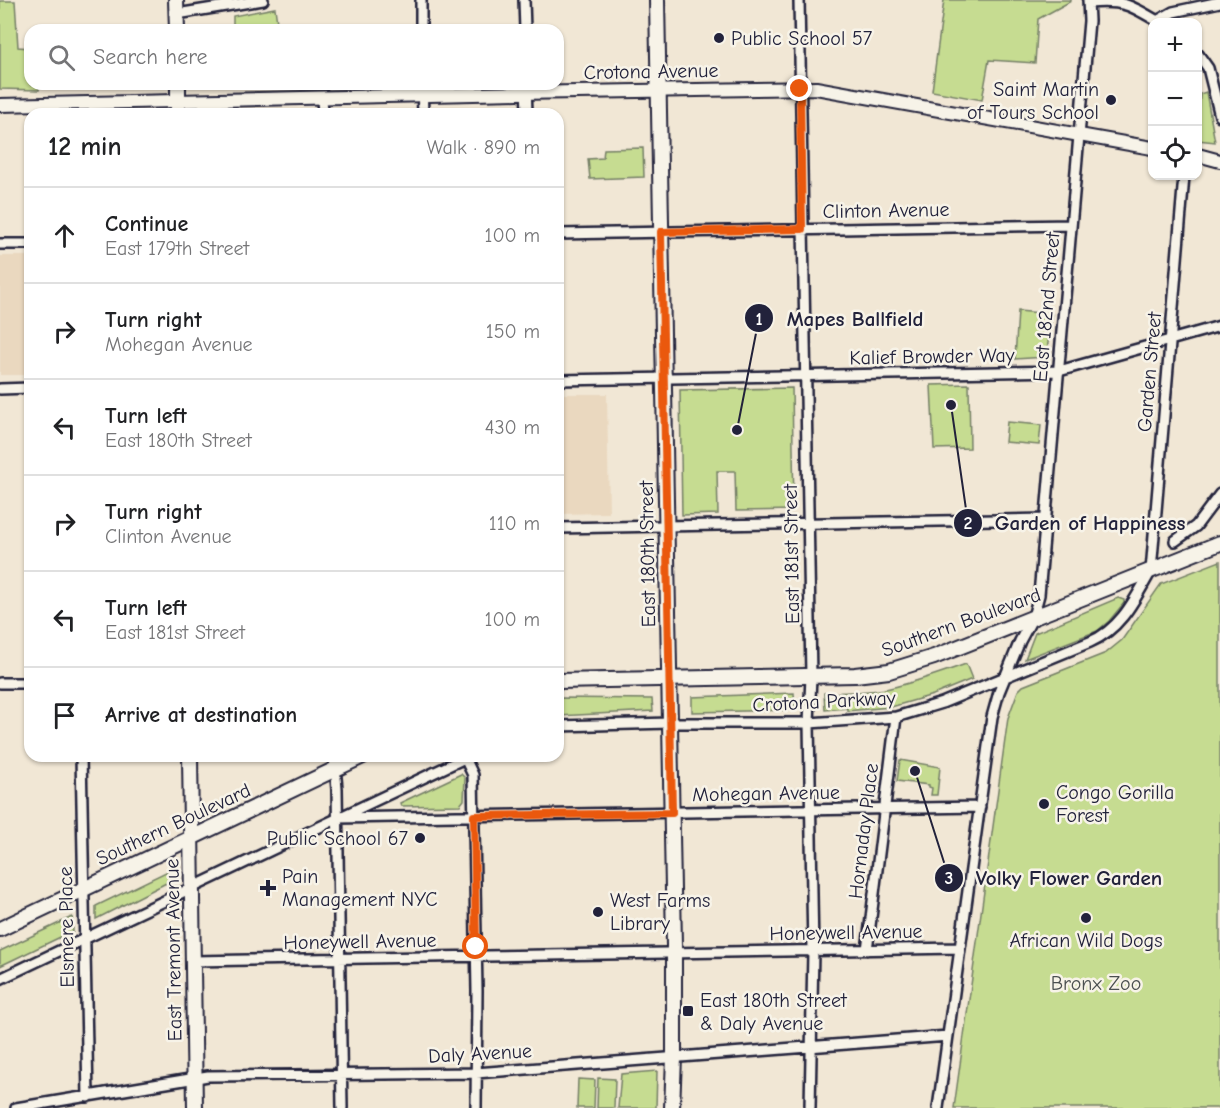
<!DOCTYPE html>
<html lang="en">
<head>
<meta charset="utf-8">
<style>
  :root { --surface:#fff; --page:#f6f6f6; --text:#202124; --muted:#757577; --line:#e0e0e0 }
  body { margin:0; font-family:"Comic Neue",sans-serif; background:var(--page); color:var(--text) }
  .controls { position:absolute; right:18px; top:18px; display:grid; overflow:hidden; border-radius:12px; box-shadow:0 2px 4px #0004 }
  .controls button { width:54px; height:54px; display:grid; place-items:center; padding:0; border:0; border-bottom:2px solid var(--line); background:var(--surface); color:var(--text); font:30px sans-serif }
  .stop { position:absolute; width:18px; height:18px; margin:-14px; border:4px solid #ea580c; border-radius:50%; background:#fff }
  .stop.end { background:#ea580c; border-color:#fff; box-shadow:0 2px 6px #0008 }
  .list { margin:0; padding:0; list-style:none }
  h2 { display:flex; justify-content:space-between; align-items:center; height:78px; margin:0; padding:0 24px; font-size:26px }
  h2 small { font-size:20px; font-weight:400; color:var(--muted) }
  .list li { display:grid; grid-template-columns:39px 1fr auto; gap:18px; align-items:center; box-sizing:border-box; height:96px; padding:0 24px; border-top:2px solid var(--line) }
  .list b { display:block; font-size:22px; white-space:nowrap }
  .list p { margin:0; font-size:20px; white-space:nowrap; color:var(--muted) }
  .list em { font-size:20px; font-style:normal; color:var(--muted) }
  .icon { flex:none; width:33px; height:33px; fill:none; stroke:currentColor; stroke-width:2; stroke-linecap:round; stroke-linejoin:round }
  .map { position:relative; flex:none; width:1220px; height:1108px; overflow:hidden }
  .search { position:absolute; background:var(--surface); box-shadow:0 2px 4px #0004; left:24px; top:24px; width:540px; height:66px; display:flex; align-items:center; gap:15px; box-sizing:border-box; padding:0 21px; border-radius:18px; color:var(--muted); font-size:22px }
  .panel { position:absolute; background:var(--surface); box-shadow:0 2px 4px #0004; left:24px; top:108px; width:540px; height:654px; border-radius:18px }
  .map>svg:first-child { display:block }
  .built { fill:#ead8bf }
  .green { fill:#c6dc91; stroke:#747f66; stroke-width:1.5 }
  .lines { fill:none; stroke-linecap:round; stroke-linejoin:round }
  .minor-casing { stroke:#22223b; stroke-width:14 }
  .tertiary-casing { stroke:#22223b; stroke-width:16 }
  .secondary-casing { stroke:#22223b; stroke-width:18 }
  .minor { stroke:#f7f3e8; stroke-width:9 }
  .tertiary { stroke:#f7f3e8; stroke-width:12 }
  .secondary { stroke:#f7f3e8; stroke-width:14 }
  .route { stroke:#ea580c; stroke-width:8 }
  .poi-dot { fill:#22223b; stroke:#f7f3e8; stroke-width:2 }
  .labels { text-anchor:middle; stroke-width:5; stroke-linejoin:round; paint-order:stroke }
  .poi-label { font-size:20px; fill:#22223b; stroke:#f7f3e8; text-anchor:start }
  .street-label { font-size:20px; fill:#22223b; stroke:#f7f3e8 }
  .park-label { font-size:20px; fill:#4b5050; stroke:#f7f3e8 }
  .leader { fill:none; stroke:#22223b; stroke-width:2 }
  .callout-dot { fill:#22223b; stroke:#f7f3e8; stroke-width:2 }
  .mark-label { font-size:18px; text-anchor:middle; font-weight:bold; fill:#fff }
  .callout-label { font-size:21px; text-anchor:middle; font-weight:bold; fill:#22223b; stroke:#f7f3e8; stroke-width:5; stroke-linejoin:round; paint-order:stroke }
</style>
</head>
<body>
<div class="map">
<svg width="1220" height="1108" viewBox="0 0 1220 1108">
  <rect width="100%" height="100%" fill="#f1e7d5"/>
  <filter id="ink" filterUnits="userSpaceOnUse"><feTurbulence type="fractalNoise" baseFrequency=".0167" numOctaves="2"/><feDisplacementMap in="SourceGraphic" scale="12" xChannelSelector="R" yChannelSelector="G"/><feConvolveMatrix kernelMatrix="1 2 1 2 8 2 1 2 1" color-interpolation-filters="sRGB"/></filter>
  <g filter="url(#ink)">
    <!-- built -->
    <path class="built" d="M 0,256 L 30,256 L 30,375 L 0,375 Z
      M 558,394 L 607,394 L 609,513 L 558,514 Z"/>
    <!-- green -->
    <path class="green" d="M 944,0 L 1071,0 L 1071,1 L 1038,19 L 1035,63 L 989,60 L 982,100 L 932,91 Z
      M 0,1 L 15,1 L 18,47 L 30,48 L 30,84 L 39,84 L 39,90 L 0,89 Z
      M 275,8 L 278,30 L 233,30 L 233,16 Z
      M 1206,92 L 1215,142 L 1198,140 L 1200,94 Z
      M 643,148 L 644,177 L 590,179 L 588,159 L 603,158 L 604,149 Z
      M 1018,311 L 1052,314 L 1046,357 L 1015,359 Z
      M 969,384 L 970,448 L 934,449 L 931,385 Z
      M 792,388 L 794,510 L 736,511 L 735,471 L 717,471 L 718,514 L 682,515 L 680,390 Z
      M 1007,422 L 1041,425 L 1039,445 L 1005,442 Z
      M 1220,561 L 1220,1108 L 954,1108 L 1008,718 L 1018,691 L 1023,686 L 1106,653 L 1122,640 L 1161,584 Z
      M 1118,598 L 1124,600 L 1124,603 L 1109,621 L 1097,631 L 1025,659 L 1035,633 Z
      M 966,664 L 972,679 L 933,695 L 891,707 L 847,711 L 847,708 L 825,710 L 824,693 C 846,692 868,693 890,688 C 916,682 941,673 966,664 Z
      M 794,693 L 795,710 L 692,712 L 692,697 Z
      M 558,698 L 652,699 L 653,711 L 558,716 Z
      M 900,760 L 940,767 L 937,795 L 931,795 L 932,788 L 929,787 L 929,785 L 897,781 Z
      M 461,774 L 465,778 L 464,800 L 460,805 L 401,806 L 400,803 Z
      M 174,868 L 176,878 L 96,919 L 96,906 Z
      M 72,917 L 73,931 L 0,966 L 0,951 Z
      M 657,1071 L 656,1108 L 618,1108 L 621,1074 Z
      M 598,1078 L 615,1079 L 614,1108 L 597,1108 Z
      M 578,1079 L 595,1080 L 594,1108 L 577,1108 Z"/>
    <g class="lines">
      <!-- minor casing -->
      <g class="minor-casing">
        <path id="minor" d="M 421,0 L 421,30
          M 524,0 L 525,30
          M 799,0 L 811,676 L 809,723 L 813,951 L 810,1108
          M 1089,3 C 1123,0 1131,5 1159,22
          M 177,14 L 263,0
          M 1157,21 L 1173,12 L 1220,2
          M 1198,54 L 1208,68 L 1220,116
          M 422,84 L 423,114
          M 526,84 L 527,114
          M 322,99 L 323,114
          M 558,234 L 1071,225
          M 0,244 L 30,244
          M 558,380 L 1059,371 L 1220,326
          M 0,389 L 30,388
          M 558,528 L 1046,519
          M 1175,541 L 1196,526 L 1220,494
          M 0,683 L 30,683
          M 558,726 L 670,723 L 809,723 L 896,717 L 942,703 L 1090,642 C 1121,629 1135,599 1151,571 L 1184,176
          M 81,756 L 88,1097
          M 334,756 L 337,789 L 342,1108
          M 464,756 L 473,775 L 477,991 L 476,1108
          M 337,818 L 980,807
          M 867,950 L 896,717
          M 193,961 L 960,948
          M 0,979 L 469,756
          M 16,1108 L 208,1076 L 476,1073 L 948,1036
          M 938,1108 L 992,717 L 999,692 L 1020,641 L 1033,617 L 1039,595 L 1089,21 L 1088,0"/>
      </g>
      <!-- tertiary casing -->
      <g class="tertiary-casing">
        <path id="tertiary" d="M 0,105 L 518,93 L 816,88 L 1152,148
          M 1198,155 L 1220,161"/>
      </g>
      <!-- secondary casing -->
      <g class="secondary-casing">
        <path id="secondary" d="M 176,0 L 177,30
          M 657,0 L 674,945 L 674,1058 L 672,1108
          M 178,84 L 178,114
          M 558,681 L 855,675 L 889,671 L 934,657 L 1220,543
          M 190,756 L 195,1108
          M 0,929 L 363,756"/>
      </g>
      <!-- minor -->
      <use href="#minor" class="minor"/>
      <!-- tertiary -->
      <use href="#tertiary" class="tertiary"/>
      <!-- secondary -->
      <use href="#secondary" class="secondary"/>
    </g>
  </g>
  <g class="lines" filter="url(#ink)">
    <!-- route -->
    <path class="route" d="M 476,947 L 474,816 L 672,813 L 661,232 L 802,229 L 800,89"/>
  </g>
  <!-- markers -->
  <g class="poi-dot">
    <circle cx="719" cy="38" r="6"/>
    <circle cx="1111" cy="100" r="6"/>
    <circle cx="1044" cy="804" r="6"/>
    <circle cx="420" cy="838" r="6"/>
    <path d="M265 879h6v6h6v6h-6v6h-6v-6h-6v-6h6z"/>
    <circle cx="598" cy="912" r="6"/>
    <circle cx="1086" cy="918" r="6"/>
    <rect x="682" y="1005" width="12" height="12" rx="3"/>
  </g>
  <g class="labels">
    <!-- poi labels -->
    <g class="poi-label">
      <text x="731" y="45">Public School 57</text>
      <text x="1099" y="96" text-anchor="end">Saint Martin<tspan x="1099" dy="23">of Tours School</tspan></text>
      <text x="1056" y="799">Congo Gorilla<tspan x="1056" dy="23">Forest</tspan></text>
      <text x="408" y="845" text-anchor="end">Public School 67</text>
      <text x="282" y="883">Pain<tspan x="282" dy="23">Management NYC</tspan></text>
      <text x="610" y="907">West Farms<tspan x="610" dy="23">Library</tspan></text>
      <text x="1086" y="947" text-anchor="middle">African Wild Dogs</text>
      <text x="700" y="1007">East 180th Street<tspan x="700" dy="23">&amp; Daly Avenue</tspan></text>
    </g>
    <!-- street labels -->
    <g class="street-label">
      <text transform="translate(651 71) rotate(-1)" y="7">Crotona Avenue</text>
      <text transform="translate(886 210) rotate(-1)" y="7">Clinton Avenue</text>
      <text transform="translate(1046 307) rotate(-85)" y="7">East 182nd Street</text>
      <text transform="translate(932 356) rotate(-1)" y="7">Kalief Browder Way</text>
      <text transform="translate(1149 372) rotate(-85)" y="7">Garden Street</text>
      <text transform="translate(647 554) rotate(-91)" y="7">East 180th Street</text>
      <text transform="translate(791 554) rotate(-91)" y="7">East 181st Street</text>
      <text transform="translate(961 622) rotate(-20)" y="7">Southern Boulevard</text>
      <text transform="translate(824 701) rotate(-3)" y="7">Crotona Parkway</text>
      <text transform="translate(766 793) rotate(-1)" y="7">Mohegan Avenue</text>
      <text transform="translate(173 824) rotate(-25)" y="7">Southern Boulevard</text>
      <text transform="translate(863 831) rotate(-83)" y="7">Hornaday Place</text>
      <text transform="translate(66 927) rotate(-91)" y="7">Elsmere Place</text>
      <text transform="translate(846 932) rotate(-1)" y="7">Honeywell Avenue</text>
      <text transform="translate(360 941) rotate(-1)" y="7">Honeywell Avenue</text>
      <text transform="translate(173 950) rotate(-91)" y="7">East Tremont Avenue</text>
      <text transform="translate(480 1053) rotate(-3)" y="7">Daly Avenue</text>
    </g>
    <!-- park labels -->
    <g class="park-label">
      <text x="1096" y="990">Bronx Zoo</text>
    </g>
  </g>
  <!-- callouts -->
  <path class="leader" d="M737 430L759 318M951 405L968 523M915 771L949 878"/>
  <g class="callout-dot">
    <circle cx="737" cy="430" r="6"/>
    <circle cx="951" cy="405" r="6"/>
    <circle cx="915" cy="771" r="6"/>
    <circle cx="759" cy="318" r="15"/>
    <circle cx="968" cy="523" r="15"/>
    <circle cx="949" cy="878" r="15"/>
  </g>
  <g class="mark-label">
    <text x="759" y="325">1</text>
    <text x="968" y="529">2</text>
    <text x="949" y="884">3</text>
  </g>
  <g class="callout-label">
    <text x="855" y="326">Mapes Ballfield</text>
    <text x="1090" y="530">Garden of Happiness</text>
    <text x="1069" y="885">Volky Flower Garden</text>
  </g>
</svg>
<div class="controls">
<button>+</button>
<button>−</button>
<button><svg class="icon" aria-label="locate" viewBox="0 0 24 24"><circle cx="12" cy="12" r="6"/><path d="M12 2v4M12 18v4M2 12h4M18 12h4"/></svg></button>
</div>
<div class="stop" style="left:476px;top:947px"></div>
<div class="stop end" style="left:800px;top:89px"></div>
<div class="search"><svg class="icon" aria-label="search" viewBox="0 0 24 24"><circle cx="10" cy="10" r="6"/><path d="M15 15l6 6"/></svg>Search here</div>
<section class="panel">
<h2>12 min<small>Walk · 890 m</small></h2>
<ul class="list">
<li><svg class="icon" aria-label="ahead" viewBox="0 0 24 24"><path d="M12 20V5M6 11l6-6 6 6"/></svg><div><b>Continue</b><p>East 179th Street</p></div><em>100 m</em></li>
<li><svg class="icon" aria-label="right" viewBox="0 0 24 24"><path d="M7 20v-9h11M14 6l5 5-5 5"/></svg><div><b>Turn right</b><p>Mohegan Avenue</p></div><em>150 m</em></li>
<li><svg class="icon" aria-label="left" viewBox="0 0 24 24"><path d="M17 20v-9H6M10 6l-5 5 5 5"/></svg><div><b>Turn left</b><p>East 180th Street</p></div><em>430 m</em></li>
<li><svg class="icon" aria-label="right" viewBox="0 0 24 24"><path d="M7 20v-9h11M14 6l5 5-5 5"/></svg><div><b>Turn right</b><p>Clinton Avenue</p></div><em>110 m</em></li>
<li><svg class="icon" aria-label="left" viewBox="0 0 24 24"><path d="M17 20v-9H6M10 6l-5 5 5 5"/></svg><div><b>Turn left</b><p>East 181st Street</p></div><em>100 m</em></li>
<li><svg class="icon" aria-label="arrive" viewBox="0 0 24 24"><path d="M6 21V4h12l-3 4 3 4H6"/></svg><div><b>Arrive at destination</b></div></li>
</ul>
</section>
</div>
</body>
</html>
